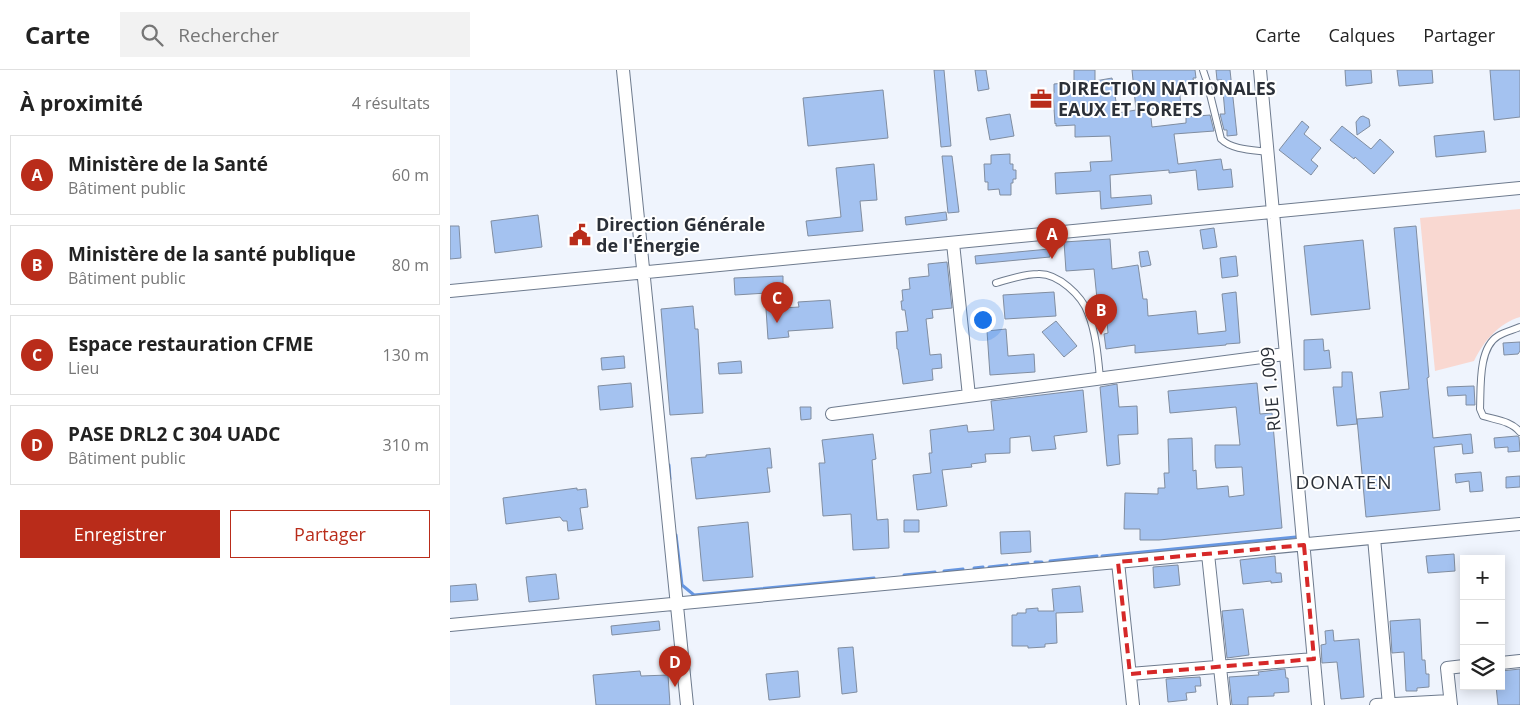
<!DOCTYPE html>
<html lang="fr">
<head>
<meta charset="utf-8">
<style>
  :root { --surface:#fff; --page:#f2f2f2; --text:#222; --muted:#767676; --line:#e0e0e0; --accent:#b92c1a }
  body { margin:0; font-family:"Open Sans",sans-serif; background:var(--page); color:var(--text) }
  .controls { position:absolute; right:15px; bottom:15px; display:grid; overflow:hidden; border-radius:0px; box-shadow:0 2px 12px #0003 }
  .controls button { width:45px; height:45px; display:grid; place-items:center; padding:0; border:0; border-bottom:1px solid var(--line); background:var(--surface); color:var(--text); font:25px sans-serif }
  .you { position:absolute; left:532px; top:249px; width:18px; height:18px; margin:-12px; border:4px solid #fff; border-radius:50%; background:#1a73e8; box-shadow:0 0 0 8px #1a73e833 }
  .badge { display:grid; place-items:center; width:32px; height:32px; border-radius:50%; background:var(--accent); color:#fff; font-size:16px; font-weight:700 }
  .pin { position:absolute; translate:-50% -41px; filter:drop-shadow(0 1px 2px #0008) }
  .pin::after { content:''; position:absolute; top:26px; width:18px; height:15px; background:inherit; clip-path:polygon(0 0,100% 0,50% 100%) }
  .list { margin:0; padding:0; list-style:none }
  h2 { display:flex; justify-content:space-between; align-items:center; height:65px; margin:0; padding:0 20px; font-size:21px }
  h2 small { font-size:16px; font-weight:400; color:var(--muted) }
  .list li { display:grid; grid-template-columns:32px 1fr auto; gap:15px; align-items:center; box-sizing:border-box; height:80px; margin:0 10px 10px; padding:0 10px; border:1px solid var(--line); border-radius:0px }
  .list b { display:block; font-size:19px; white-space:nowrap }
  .list p { margin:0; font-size:16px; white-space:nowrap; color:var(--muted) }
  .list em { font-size:16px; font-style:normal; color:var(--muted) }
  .actions { display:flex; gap:10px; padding:15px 20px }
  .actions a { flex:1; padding:11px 0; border:1px solid var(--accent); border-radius:0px; text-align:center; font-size:18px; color:var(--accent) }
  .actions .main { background:var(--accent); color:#fff }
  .icon { flex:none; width:28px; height:28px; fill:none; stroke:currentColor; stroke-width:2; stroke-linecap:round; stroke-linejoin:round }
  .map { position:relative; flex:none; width:1070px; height:635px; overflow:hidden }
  header { display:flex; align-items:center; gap:30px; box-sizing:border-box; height:70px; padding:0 25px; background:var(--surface); border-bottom:1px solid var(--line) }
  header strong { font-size:24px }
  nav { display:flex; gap:28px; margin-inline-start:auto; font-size:18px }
  .search { width:350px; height:45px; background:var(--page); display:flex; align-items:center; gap:12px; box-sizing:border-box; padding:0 18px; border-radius:0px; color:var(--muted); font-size:19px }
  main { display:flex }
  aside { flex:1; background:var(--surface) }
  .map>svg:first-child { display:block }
  .green { fill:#f9d8d1 }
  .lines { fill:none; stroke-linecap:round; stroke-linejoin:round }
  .stream { stroke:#6696e1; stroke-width:3 }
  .building { fill:#a4c2f0; stroke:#808da0 }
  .lane-casing { stroke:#6e7b8e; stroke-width:8 }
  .street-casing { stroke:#6e7b8e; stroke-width:14 }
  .lane { stroke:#fff; stroke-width:6 }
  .street { stroke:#fff; stroke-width:12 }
  .marked { fill:none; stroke:#d62828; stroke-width:4; stroke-dasharray:10 6; stroke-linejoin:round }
  .labels { text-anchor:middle; stroke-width:4; stroke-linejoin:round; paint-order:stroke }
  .poi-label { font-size:18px; font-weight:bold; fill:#2b3038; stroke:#fff; text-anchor:start }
  .street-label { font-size:18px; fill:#2b3038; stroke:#fff }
  .neighbourhood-label { font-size:19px; letter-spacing:1px; fill:#2b3038; stroke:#fff }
</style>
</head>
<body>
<header>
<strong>Carte</strong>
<div class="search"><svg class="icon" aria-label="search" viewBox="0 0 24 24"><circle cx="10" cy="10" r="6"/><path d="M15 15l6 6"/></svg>Rechercher</div>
<nav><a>Carte</a><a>Calques</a><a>Partager</a></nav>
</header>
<main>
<aside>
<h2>À proximité<small>4 résultats</small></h2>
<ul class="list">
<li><span class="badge">A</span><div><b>Ministère de la Santé</b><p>Bâtiment public</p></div><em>60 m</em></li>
<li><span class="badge">B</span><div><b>Ministère de la santé publique</b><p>Bâtiment public</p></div><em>80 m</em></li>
<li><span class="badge">C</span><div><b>Espace restauration CFME</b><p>Lieu</p></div><em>130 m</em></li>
<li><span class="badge">D</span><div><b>PASE DRL2 C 304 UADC</b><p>Bâtiment public</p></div><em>310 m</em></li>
</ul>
<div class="actions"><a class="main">Enregistrer</a><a>Partager</a></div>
</aside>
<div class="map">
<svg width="1070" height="635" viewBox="0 0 1070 635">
  <rect width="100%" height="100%" fill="#eff4fd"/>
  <!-- green -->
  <path class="green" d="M 1070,139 L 1070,247 C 1049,253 1033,272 1024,291 L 985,301 L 970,148 Z"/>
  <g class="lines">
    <!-- stream -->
    <path class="stream" d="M 219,395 L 220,409
      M 226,465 L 232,515 L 244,525 L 424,508
      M 652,486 L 846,467
      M 600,491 L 647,486
      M 585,492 L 592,492
      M 562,495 L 578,493
      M 539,497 L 557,495
      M 524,498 L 533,497
      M 494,501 L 513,499
      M 454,505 L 485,502"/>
  </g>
  <!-- building -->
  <path class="building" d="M 484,0 L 494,0 L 501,76 L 491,77 Z
    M 525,0 L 536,0 L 539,19 L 528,21 Z
    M 624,0 L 645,0 L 645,11 L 662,8 L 668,43 L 686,40 L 682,0 L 745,0 L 746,8 L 743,8 L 744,14 L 729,16 L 731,36 L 700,39 L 702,57 L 736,53 L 736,47 L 760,45 L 764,61 L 724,64 L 728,94 L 771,89 L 773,100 L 781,99 L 783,117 L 748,120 L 746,100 L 719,103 L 719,100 L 660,105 L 661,128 L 701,125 L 702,134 L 651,139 L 650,121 L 606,124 L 605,103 L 641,101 L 640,92 L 662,91 L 660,66 L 625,67 L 625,55 L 606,56 L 606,53 L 605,54 L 603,23 L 604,23 L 604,14 L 624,12 Z
    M 766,0 L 780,0 L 787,65 L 777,66 L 777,60 L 774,60 L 770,44 L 775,44 L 772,10 L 767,10 Z
    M 895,0 L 921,0 L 922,13 L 896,16 Z
    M 947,0 L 982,0 L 983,13 L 949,16 Z
    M 1040,0 L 1070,0 L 1070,47 L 1044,50 Z
    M 433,20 L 438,68 L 358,76 L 353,28 Z
    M 560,44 L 564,66 L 540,70 L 536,48 Z
    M 913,46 L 919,49 L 920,56 L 907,65 L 906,52 L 910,47 Z
    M 852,51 L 859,57 L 854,64 L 871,78 L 861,90 L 868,96 L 861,105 L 829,80 Z
    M 892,56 L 921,79 L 930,69 L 944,82 L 924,104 L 905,87 L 904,89 L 880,70 Z
    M 1034,61 L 1036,82 L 986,87 L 984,66 Z
    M 560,84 L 560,94 L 563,94 L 563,100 L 566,100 L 566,109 L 563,109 L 563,113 L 561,113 L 561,125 L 550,125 L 549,119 L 538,120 L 538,112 L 535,112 L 534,94 L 541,94 L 541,85 Z
    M 492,86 L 502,86 L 509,142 L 498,143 Z
    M 424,94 L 427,130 L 410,131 L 413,161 L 358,166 L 356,151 L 391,147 L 386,98 Z
    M 496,142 L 497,150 L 456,155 L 455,147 Z
    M 88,145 L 92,177 L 45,183 L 41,151 Z
    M 0,156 L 9,156 L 11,188 L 0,189 Z
    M 966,156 L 979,307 L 977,308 L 983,368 L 1021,364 L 1023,383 L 1013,384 L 1012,374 L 984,377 L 990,440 L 916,447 L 907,349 L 933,347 L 930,322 L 959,319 L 944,158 Z
    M 764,158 L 767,177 L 753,179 L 750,160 Z
    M 660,169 L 662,199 L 688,195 L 693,229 L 697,229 L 698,246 L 746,241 L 748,264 L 776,261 L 772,224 L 786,222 L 790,273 L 776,274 L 776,275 L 685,283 L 685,275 L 656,279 L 654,264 L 658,263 L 655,229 L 647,229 L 644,199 L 616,201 L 614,172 Z
    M 913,170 L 920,239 L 861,245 L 854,176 Z
    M 599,179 L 600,187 L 526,194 L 525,186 Z
    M 698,181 L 701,195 L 691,197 L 689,182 Z
    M 786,186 L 788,206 L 772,208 L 770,188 Z
    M 497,192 L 502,238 L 482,240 L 483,248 L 476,249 L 480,285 L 491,284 L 492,298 L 482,299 L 483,310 L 453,314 L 448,279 L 447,279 L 446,262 L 458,261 L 455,240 L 452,240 L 451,231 L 453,231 L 452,220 L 460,219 L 459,208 L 479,206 L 478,194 Z
    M 333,206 L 333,222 L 285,225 L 284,208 Z
    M 604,222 L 606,246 L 555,249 L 553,225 Z
    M 380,230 L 383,258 L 338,261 L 339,267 L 318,269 L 316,239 L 349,237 L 348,232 Z
    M 243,236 L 245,259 L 248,259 L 253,343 L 220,345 L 211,239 Z
    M 606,251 L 627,276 L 614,287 L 592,262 Z
    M 556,259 L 558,286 L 584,284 L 585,302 L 540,305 L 537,261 Z
    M 873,269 L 874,281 L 879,280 L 881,298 L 854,300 L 854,270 Z
    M 1070,272 L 1070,281 L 1068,284 L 1054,285 L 1053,273 Z
    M 174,286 L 175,298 L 152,300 L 151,288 Z
    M 291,291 L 292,303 L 269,304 L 268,293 Z
    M 892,302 L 902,302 L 907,354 L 887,356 L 883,317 L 892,317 Z
    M 181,313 L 183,337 L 150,340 L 148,316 Z
    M 807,313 L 810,344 L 822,343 L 832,458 L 709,470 L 690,470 L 690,459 L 674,459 L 675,423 L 708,424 L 708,418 L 715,418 L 714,403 L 719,403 L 718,369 L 742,368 L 743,401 L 746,400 L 747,419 L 778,416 L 779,427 L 794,425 L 792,397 L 766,398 L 765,390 L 765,375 L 790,375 L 786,337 L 720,343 L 718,321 Z
    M 667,314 L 669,337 L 687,336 L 688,364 L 668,365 L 670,394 L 657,396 L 650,317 Z
    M 1024,316 L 1025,335 L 1016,335 L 1016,325 L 998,326 L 997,317 Z
    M 633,320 L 637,362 L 604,366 L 606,379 L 582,381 L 580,366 L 560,368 L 560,383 L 535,384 L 536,392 L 521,394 L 522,397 L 492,400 L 497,436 L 467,440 L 463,405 L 481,403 L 479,383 L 482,383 L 480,360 L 517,355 L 518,362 L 544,360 L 541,331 Z
    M 350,337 L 361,337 L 361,349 L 351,350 Z
    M 423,364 L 426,389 L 422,390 L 427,450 L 438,449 L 439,478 L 403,480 L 401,444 L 373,446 L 369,393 L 375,393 L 372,370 Z
    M 1067,366 L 1069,367 L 1070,381 L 1058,382 L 1058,377 L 1045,378 L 1044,368 Z
    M 320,378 L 322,398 L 317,398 L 320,422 L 246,429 L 241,388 L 256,387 L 256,385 Z
    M 1031,402 L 1033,421 L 1020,422 L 1019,411 L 1006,413 L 1005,404 Z
    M 1070,406 L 1070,417 L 1056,418 L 1056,407 Z
    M 127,418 L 127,420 L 136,419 L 138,437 L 130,438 L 133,459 L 118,461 L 117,451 L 113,451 L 110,447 L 56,454 L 53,428 Z
    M 454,450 L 469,450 L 469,462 L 454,462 Z
    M 298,452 L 303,507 L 253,511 L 248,457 Z
    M 580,461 L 581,482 L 551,484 L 550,462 Z
    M 1004,484 L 1005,501 L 978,503 L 976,486 Z
    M 825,486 L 826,503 L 831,503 L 832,512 L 821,513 L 821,511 L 793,514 L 790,490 Z
    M 728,495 L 730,515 L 704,518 L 703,497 Z
    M 106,504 L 109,529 L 79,532 L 76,507 Z
    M 26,514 L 28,530 L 0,532 L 0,516 Z
    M 630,516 L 633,542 L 606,543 L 607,573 L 595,574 L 595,577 L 578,578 L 578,576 L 562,576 L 562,545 L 567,545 L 567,543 L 576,543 L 576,539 L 588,538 L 588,541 L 604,541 L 602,519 Z
    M 793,539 L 799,585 L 777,588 L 772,541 Z
    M 970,549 L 972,590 L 975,590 L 976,604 L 979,604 L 979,617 L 967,618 L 967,621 L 956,621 L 954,582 L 942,583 L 940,551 Z
    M 209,551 L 210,560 L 162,565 L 161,556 Z
    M 883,560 L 884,571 L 909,569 L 914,627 L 891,629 L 887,592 L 872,593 L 871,575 L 876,574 L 875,561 Z
    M 403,577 L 407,622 L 392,624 L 388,578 Z
    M 835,599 L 836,608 L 838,608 L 839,622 L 824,623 L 824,626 L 798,627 L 798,635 L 782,635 L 779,607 L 809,605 L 808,602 Z
    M 1070,599 L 1070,635 L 1048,635 L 1046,616 L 1051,616 L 1051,601 Z
    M 190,601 L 191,606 L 218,605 L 220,635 L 146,635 L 143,605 Z
    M 348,601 L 350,627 L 319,630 L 316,604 Z
    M 750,607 L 751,616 L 745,616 L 746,622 L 736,623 L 737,630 L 718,632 L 716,609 Z"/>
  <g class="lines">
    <!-- lane casing -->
    <g class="lane-casing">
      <path id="lane" d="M 753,0 L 757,12 L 771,69 C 782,80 803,80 818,82
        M 546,213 C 560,209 574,204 588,204 C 608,203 632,226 638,243 C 646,263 648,287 650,308
        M 1070,257 C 1063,260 1055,262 1048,266 C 1028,278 1031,318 1030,339 L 1033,346 C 1046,350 1061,351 1070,362"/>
    </g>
    <!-- street casing -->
    <g class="street-casing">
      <path id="street" d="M 173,0 L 237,635
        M 810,0 L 868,635
        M 503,173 L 519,326
        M 0,221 L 1070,118
        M 382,344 L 835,284
        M 924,468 L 939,635
        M 758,484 L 774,635
        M 668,492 L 683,635
        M 0,555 L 1070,454
        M 1051,593 L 1070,591
        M 680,604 L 864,589
        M 926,635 L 1000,631
        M 1001,635 L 997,598 L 1014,596"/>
    </g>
    <!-- lane -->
    <use href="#lane" class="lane"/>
    <!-- street -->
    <use href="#street" class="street"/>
  </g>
  <!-- marked area -->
  <path class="marked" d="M 854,475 L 864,589 L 680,604 L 668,492 Z"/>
  <!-- icons -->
  <defs>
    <g id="office-bare" transform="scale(1.725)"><path d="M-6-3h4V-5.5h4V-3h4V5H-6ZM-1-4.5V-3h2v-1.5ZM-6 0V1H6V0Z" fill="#b92c1a" stroke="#fff" stroke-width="2.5" paint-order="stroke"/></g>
    <g id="civic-bare" transform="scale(1.725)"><path d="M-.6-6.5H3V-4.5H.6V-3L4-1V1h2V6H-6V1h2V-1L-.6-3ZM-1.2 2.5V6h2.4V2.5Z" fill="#b92c1a" stroke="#fff" stroke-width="2.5" paint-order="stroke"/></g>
  </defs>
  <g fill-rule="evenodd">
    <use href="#office-bare" x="591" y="29"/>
    <use href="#civic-bare" x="130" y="165"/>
  </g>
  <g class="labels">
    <!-- poi labels -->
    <g class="poi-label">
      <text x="608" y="25">DIRECTION NATIONALES<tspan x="608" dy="21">EAUX ET FORETS</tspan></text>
      <text x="146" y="161">Direction Générale<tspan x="146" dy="21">de l'Énergie</tspan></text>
    </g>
    <!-- street labels -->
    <g class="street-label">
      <text transform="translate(821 319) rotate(-95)" y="6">RUE 1.009</text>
    </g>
    <!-- neighbourhood labels -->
    <g class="neighbourhood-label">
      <text x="894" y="419">DONATEN</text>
    </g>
  </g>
</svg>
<div class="controls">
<button>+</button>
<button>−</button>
<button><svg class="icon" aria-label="layers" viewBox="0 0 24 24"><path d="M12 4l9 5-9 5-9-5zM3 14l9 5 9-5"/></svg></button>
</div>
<div class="you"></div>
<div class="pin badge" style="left:602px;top:189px">A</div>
<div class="pin badge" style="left:651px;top:265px">B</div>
<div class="pin badge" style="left:327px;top:253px">C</div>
<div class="pin badge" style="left:225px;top:617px">D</div>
</div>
</main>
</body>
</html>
